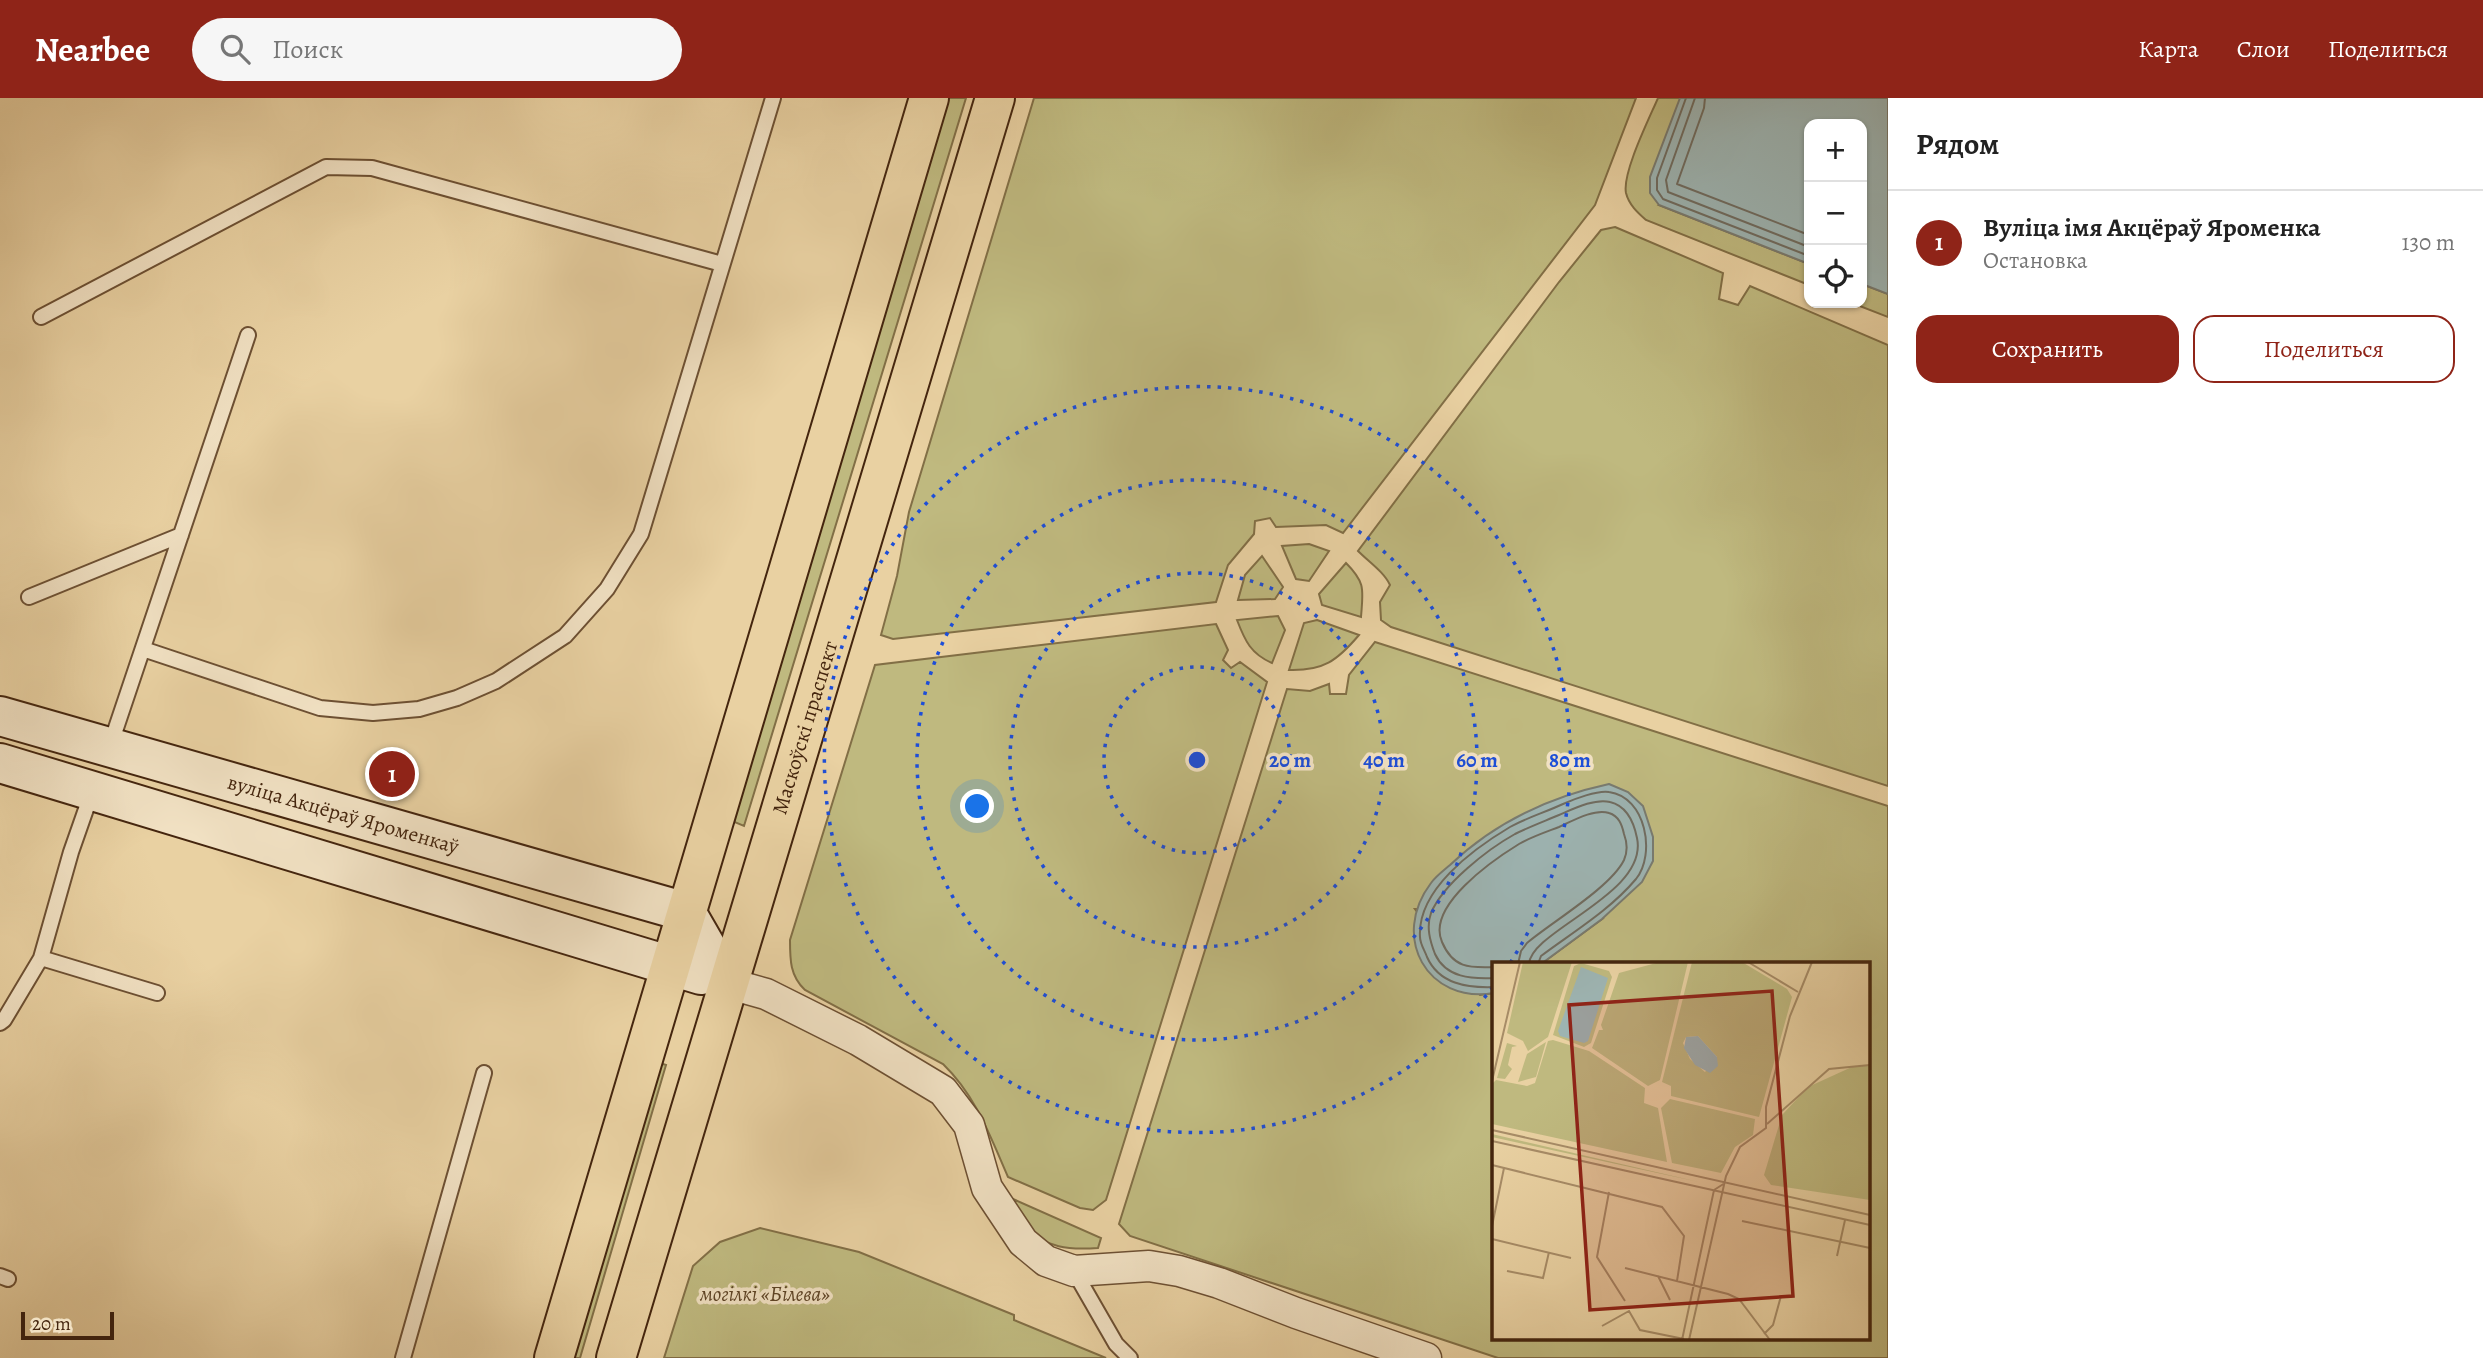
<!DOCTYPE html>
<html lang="ru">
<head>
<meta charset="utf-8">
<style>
  :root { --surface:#fff; --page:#f6f6f6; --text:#222; --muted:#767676; --line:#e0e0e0; --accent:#8f2418 }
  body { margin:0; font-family:Alegreya,serif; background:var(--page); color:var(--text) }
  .controls { position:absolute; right:21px; top:21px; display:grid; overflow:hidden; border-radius:14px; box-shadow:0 2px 5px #0004 }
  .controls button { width:63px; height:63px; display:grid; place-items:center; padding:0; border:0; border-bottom:2px solid var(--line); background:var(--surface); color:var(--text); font:35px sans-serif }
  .scale { position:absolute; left:21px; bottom:18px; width:93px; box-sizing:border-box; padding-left:7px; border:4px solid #44250e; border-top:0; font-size:19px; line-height:24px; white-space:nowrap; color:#44250e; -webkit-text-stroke:5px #f1e1c3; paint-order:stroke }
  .you { position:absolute; left:978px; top:709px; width:24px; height:24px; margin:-18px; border:5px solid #fff; border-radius:50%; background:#1a73e8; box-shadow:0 0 0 10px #1a73e833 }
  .badge { display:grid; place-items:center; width:46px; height:46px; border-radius:50%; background:var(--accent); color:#fff; font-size:23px; font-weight:700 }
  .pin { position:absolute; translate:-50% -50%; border:4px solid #fff; box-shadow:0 2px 7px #0006 }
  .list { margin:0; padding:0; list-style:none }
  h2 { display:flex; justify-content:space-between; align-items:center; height:91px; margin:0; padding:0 28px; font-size:30px }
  h2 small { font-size:23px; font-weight:400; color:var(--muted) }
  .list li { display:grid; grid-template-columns:46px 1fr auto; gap:21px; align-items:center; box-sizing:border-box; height:105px; padding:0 28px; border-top:2px solid var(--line) }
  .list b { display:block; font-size:26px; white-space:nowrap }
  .list p { margin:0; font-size:23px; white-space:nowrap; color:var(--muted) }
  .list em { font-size:23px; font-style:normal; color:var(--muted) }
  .actions { display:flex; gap:14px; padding:21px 28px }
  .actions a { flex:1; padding:16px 0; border:2px solid var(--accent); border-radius:21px; text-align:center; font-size:24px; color:var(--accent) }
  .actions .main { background:var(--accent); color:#fff }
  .icon { flex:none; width:38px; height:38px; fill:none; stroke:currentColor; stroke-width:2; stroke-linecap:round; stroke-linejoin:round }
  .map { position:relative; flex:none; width:1888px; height:1260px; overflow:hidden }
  header { display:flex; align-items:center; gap:42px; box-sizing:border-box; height:98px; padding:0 35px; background:var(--accent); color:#fff }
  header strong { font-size:33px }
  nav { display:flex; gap:38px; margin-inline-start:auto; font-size:24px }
  .search { width:490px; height:63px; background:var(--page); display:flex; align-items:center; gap:18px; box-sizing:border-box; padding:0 24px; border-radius:38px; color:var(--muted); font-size:26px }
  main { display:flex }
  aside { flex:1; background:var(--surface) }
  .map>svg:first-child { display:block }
  .green { fill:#bfb97f; stroke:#826f46; stroke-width:2; fill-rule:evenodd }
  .water { fill:#9db4b2; stroke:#797b70; stroke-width:2 }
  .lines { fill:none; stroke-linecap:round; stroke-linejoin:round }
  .shore { stroke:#706c60; stroke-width:2 }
  .lane-casing { stroke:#6d5033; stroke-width:18 }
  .street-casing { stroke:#6d5033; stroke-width:33 }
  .secondary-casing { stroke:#44250e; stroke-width:42 }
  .primary-casing { stroke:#44250e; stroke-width:42 }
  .lane { stroke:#f1e1c3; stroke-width:14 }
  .street { stroke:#f1e1c3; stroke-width:30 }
  .secondary { stroke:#f1e1c3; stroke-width:38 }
  .primary { stroke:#e9d1a2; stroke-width:38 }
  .ring { fill:none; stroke:#1d4ed8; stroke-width:3.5; stroke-dasharray:3.5 7 }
  .labels { text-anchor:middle; stroke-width:7; stroke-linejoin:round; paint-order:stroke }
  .street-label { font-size:21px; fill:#44250e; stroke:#f1e1c3 }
  .park-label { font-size:21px; font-style:italic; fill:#5d4325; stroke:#f1e1c3 }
  .inset-road { fill:none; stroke:#a78c67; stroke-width:2 }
  .view { fill:#8f2418; fill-opacity:0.15; stroke:#8f2418; stroke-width:3.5 }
  .inset-edge { fill:none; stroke:#44250e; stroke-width:3.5 }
  .centre { fill:#1d4ed8; stroke:#f1e1c3; stroke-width:3.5 }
  .ring-label { font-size:21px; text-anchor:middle; font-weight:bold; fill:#1d4ed8; stroke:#f1e1c3; stroke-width:7; stroke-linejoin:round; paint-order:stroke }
</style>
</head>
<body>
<header>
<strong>Nearbee</strong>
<div class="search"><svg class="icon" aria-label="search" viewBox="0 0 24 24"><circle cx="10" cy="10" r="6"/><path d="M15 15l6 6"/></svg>Поиск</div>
<nav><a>Карта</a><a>Слои</a><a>Поделиться</a></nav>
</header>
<main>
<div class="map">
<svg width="1888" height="1260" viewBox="0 0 1888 1260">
  <rect width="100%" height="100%" fill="#e9d1a2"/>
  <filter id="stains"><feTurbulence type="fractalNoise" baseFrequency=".00286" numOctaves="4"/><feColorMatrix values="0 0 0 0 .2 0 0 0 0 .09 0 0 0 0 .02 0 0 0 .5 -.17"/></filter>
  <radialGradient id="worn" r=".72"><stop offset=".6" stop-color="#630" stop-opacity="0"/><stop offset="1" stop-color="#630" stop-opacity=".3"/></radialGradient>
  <!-- green -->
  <path class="green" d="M 948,0 L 966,0 L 744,728 L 732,723 Z
    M 1034,0 L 1636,0 L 1595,107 L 1343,435 L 1326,427 L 1276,429 L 1270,420 L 1255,423 L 1254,436 L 1228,467 L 1216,504 L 893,541 L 881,537 L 897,478 L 909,414 Z
    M 1658,0 L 1830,0 L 1809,26 L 1659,107 L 1809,166 L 1809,187 L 1646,122 C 1638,115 1629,107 1626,95 C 1622,75 1649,21 1658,0 Z
    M 1615,129 L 1723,175 L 1719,201 L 1738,207 L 1750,188 L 1888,247 L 1888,688 L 1391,529 L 1381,522 L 1380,504 L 1390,487 C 1384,474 1369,464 1358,453 L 1559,184 L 1601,132 Z
    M 1862,186 L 1888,196 L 1888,219 L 1852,205 L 1862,205 Z
    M 1309,446 L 1329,453 L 1309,483 L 1296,481 L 1282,448 Z
    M 1262,458 L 1283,489 L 1275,501 L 1238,502 L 1245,477 Z
    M 1346,465 C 1366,485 1363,492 1361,519 L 1322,507 L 1319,496 Z
    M 1278,518 L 1285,532 L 1272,565 C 1251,556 1245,543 1237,522 Z
    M 1317,522 L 1359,537 C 1337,563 1323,573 1289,572 L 1304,525 Z
    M 1216,526 L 1228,552 L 1223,562 L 1231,570 L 1240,564 L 1267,584 L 1106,1102 L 1093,1112 L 1080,1110 L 1008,1079 C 990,1038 976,998 943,966 L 805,892 C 790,878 790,862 790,842 L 875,567 Z
    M 1375,544 L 1888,708 L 1888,1260 L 1498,1260 L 1130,1138 L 1119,1126 L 1287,591 L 1310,593 L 1329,586 L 1330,596 L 1346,596 L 1349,577 ZM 1415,811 L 1602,821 L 1541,866 L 1869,866 L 1869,1241 L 1494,1241 L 1494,895 L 1480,897 Z
    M 656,964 L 666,967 L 580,1260 L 570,1260 Z
    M 1013,1101 L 1101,1140 L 1098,1150 C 1071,1152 1044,1151 1026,1127 C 1020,1120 1017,1109 1013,1101 Z
    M 760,1130 L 859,1154 L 1014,1217 L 1014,1222 L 1106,1260 L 664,1260 L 693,1168 L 720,1144 Z"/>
  <!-- water -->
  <path class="water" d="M 1680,0 L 1888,0 L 1888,196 L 1862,186 L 1862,26 L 1809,26 L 1809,166 L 1659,107 L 1650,95 L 1650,79 Z
    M 1609,686 L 1628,694 L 1643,708 L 1653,739 L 1653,763 L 1642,784 L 1602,821 L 1541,866 L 1494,866 L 1494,895 C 1427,906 1390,839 1431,785 C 1436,778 1443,773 1450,767 C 1494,725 1549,699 1609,686 Z"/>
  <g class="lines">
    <!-- shore -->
    <path class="shore" d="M 1686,0 L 1657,80 L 1657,92 L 1663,101 L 1809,158
      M 1695,0 L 1666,82 L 1668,94 L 1809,149
      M 1705,0 L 1704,10 L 1677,86 L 1809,137
      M 1494,869 C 1469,870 1453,870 1442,844 C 1426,808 1493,762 1519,746 C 1531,739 1546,734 1559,729 C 1572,723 1595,710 1609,715 C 1619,718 1622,727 1624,736 C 1627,744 1628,753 1624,762 C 1611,789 1552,824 1527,845 L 1521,853 L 1518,866
      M 1494,880 C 1472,881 1446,880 1435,856 C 1430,843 1426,829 1431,815 C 1443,786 1488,751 1515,736 C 1529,729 1545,723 1559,717 C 1573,711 1595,700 1610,704 C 1627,708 1634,725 1637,740 C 1649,796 1531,832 1529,866
      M 1494,889 C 1467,890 1439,886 1427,859 C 1425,853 1420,846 1420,839 C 1417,792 1473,751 1510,729 C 1526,720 1546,714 1563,706 C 1574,701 1598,692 1609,694 C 1646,699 1656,756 1636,781 C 1610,812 1573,834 1541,858 L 1538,866"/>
    <!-- lane casing -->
    <g class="lane-casing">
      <path id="lane" d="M 41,219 L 326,69 L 372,70 L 722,166
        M 29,499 L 181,437
        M 143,551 L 320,610 L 373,615 L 419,611 L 457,600 L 496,583 L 565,538 L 607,491 L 641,436 L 773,0
        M 110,648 L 248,237
        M 41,860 L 157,895
        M 0,925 L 4,922 L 41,860 L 71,754 L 92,694
        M 1074,1173 L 1116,1246 L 1130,1260
        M 0,1178 L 8,1181
        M 403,1260 L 484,975"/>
    </g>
    <!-- street casing -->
    <g class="street-casing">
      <path id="street" d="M 727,885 L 766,896 L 858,942 L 943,993 L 969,1027 L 987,1090 L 1023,1144 L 1046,1163 L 1074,1173 L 1149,1168 L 1179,1173 L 1219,1185 L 1296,1215 L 1426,1260"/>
    </g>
    <!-- secondary casing -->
    <g class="secondary-casing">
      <g id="secondary">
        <path id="s1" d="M 0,618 L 686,814 L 727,885"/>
        <path d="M 0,665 L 701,877"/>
      </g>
    </g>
    <!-- primary casing -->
    <g class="primary-casing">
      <g id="primary">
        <path d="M 554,1260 L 929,0"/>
        <path id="s2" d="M 616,1260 C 740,839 869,420 995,0"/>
      </g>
    </g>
    <!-- lane -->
    <use href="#lane" class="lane"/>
    <!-- street -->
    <use href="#street" class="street"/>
    <!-- secondary -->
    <use href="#secondary" class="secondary"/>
    <!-- primary -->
    <use href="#primary" class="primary"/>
  </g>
  <!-- distance rings -->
  <g class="ring">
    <circle cx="1197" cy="662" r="93"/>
    <circle cx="1197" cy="662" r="187"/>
    <circle cx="1197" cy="662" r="280"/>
    <path d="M1493 889A373 373 0 1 1 1510 865"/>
  </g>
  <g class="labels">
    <!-- street labels -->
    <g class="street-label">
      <text dy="7" stroke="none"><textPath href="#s2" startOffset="658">Маскоўскі праспект</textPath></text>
      <text dy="7" stroke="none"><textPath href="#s1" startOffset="357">вуліца Акцёраў Яроменкаў</textPath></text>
    </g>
    <!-- park labels -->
    <g class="park-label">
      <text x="765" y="1203">могілкі «Білева»</text>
    </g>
  </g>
  <!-- overview -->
  <g transform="translate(1492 864)">
    <rect width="378" height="378" fill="#e9d1a2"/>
    <path d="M 31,0 L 80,0 L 56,75 L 36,89 L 31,79 L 15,71 ZM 168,0 L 196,0 L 168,118 L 156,124 L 100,86 L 107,68 L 111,68 L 109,63 L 127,11 ZM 200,0 L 250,0 L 295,27 L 300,35 L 267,155 L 179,134 L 179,124 L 170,120 ZM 206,74 L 225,95 L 213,110 L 198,97 L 191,81 L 194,75 ZM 89,1 L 117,9 L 120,15 L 99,81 L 92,85 L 61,73 L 82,4 ZM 61,78 L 97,89 L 153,126 L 152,141 L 166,146 L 175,200 L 0,162 L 0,122 L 4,118 L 35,124 L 43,121 L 56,79 ZM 54,80 L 44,115 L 26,120 L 35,92 ZM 15,81 L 25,84 L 20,85 L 16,103 L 20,107 L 13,117 L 5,116 ZM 362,104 L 378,104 L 378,238 L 279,223 L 272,213 L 290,153 L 316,125 ZM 178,137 L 263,157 L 261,173 L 243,185 L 229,211 L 180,201 L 169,146 ZM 0,172 L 207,220 L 0,175 Z" fill="#bfb97f" fill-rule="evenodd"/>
    <path d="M 89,5 L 116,16 L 96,79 L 92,81 L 68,74 L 66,69 ZM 206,74 L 225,95 L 226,104 L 218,111 L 203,103 L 192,86 L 194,75 Z" fill="#9db4b2"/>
    <path class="inset-road" d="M 256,0 L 306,30M 0,119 L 28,0M 275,162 L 337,107 L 378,103M 0,168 L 378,253M 0,179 L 378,263M 0,203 L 170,245 L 192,274 L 185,319M 117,230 L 105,295 L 133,339M 250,259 L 378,286M 0,264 L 12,206M 0,277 L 79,296M 345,294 L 353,258M 133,306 L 236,332 L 247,337 L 278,378M 15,309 L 51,316 L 57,290M 166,314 L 178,338M 110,364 L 137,349 L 148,368 L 192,377M 272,372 L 281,363 L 289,334M 190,378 L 222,228 L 233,221M 197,378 L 234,214 L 248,185 L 274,166 L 274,145 L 298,54 L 320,0"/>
    <path class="view" d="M 280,29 L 301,334 L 98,348 L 77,43 Z"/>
    <rect width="378" height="378" class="inset-edge"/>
  </g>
  <circle cx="1197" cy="662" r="10" class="centre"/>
  <g class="ring-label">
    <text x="1290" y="669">20 m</text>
    <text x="1384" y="669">40 m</text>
    <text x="1477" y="669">60 m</text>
    <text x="1570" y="669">80 m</text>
  </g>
  <rect width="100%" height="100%" filter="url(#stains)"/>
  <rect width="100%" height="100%" fill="url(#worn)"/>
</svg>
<div class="controls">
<button>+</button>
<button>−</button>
<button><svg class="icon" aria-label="locate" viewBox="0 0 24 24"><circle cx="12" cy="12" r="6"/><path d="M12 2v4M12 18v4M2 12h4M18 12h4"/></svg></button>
</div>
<div class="scale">20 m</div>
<div class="you"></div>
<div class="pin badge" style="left:392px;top:676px">1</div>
</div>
<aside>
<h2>Рядом<small></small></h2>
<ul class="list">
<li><span class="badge">1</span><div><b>Вуліца імя Акцёраў Яроменка</b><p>Остановка</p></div><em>130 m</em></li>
</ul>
<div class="actions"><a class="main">Сохранить</a><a>Поделиться</a></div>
</aside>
</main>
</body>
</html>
